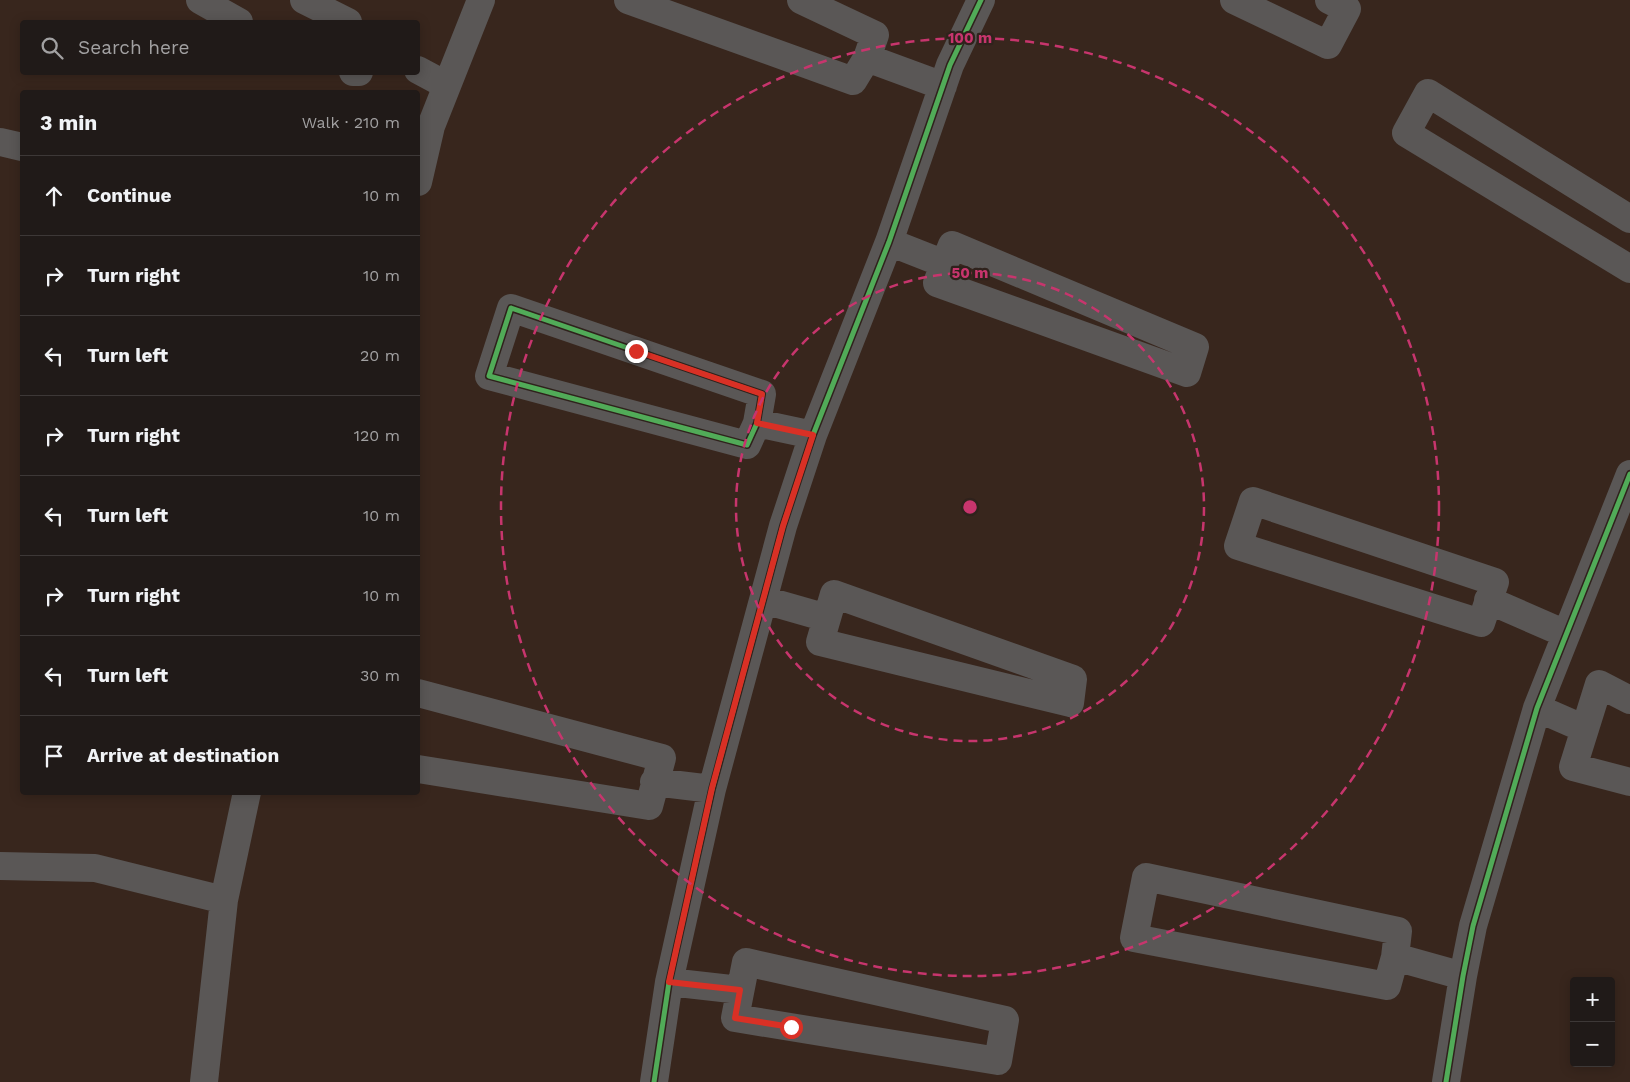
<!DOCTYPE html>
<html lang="en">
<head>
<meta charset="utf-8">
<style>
  :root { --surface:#201a18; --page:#2d2725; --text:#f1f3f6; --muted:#a2a1a2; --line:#3d3837 }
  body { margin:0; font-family:"Work Sans",sans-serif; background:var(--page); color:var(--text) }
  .controls { position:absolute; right:15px; bottom:15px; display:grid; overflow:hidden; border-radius:5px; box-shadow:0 2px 12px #0003 }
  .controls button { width:45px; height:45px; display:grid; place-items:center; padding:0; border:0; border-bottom:1px solid var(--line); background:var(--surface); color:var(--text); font:25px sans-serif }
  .stop { position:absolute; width:15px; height:15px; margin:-11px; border:4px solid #d93025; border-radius:50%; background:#fff }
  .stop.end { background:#d93025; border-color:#fff; box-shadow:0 1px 5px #0008 }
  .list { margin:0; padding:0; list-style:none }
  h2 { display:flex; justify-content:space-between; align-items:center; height:65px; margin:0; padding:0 20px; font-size:21px }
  h2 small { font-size:16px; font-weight:400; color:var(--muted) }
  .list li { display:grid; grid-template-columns:32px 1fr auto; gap:15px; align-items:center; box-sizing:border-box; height:80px; padding:0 20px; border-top:1px solid var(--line) }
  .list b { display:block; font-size:19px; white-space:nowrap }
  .list em { font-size:16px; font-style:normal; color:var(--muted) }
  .icon { flex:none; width:28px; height:28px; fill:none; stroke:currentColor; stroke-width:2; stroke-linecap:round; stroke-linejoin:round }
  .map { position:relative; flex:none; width:1630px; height:1082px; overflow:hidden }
  .search { position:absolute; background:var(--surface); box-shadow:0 2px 12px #0003; left:20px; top:20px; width:400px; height:55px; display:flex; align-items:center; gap:12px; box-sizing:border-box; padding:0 18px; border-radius:5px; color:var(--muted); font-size:19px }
  .panel { position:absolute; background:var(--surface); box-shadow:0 2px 12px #0003; left:20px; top:90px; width:400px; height:705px; border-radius:5px }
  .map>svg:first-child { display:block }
  .built { fill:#38261d; fill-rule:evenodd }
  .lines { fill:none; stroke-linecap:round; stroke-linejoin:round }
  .street { stroke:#5a5756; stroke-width:28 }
  .cycleway-casing { stroke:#2f221c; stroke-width:8 }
  .cycleway { stroke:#51ab58; stroke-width:5 }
  .route { stroke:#d93025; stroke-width:6 }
  .ring { fill:none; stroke:#c7356d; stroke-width:2.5; stroke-dasharray:9 6 }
  .centre { fill:#c7356d; stroke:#2f221c; stroke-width:2.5 }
  .ring-label { font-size:15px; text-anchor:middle; font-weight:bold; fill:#c7356d; stroke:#2f221c; stroke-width:4.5; stroke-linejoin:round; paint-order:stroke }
</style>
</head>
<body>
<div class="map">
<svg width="1630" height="1082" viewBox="0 0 1630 1082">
  <rect width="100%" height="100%" fill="#2b2320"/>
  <!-- built -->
  <path class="built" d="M 0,0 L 1630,0 L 1630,1082 L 0,1082 ZM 22,22 L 418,22 L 418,72 L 22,72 ZM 22,92 L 418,92 L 418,792 L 22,792 ZM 1574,981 L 1611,981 L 1611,1063 L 1574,1063 Z"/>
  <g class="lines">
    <!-- street -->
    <path class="street" d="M 200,0 L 239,22
      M 304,0 L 348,22
      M 628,0 L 853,81 L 867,58 L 875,35 L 801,0
      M 1234,0 L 1328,45 L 1347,9 L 1329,0
      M 867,58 L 943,86
      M 418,70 L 446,85
      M 353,72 L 359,72
      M 0,142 L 22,147
      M 418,182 L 431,126 L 481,0
      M 1630,219 L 1428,93 L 1406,133 L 1630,269
      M 889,242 L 945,264
      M 952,245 L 1195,347 L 1187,373 L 937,283 Z
      M 511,308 L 762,394 L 757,423 L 747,445 L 489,376 Z
      M 757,423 L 813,435
      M 1253,501 L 1495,582 L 1481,623 L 1238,546 Z
      M 834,594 L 1073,679 L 1070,703 L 820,642 Z
      M 764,600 L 827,618
      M 1488,600 L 1566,634
      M 418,693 L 662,758 L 649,806 L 418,769
      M 1630,700 L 1599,684 L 1573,767 L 1630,782
      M 1537,708 L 1585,729
      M 654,782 L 712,789
      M 0,866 L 95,868 L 224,900
      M 1146,877 L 1398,931 L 1395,957 L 1387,986 L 1134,938 Z
      M 1395,957 L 1463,976
      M 746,962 L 1005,1020 L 998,1061 L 735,1018 Z
      M 669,982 L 740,990
      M 204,1082 L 224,900 L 247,792
      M 654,1082 L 669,982 L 712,789 L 783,526 L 813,435 L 889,242 L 950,65 L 981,0
      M 1446,1082 L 1463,976 L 1473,926 L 1537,708 L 1630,474"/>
    <!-- cycleway casing -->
    <g class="cycleway-casing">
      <path id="cycleway" d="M 511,308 L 762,394 L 757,423 L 747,445 L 489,376 Z
        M 654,1082 L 669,982 L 712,789 L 783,526 L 813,435 L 889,242 L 950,65 L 981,0
        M 1446,1082 L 1463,976 L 1473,926 L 1537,708 L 1630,474"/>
    </g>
    <!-- cycleway -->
    <use href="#cycleway" class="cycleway"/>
  </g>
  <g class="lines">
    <!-- route -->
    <path class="route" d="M 636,351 L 762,394 L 757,423 L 813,435 L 783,526 L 712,788 L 669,982 L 740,990 L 735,1018 L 791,1027"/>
  </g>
  <!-- distance rings -->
  <g class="ring">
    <circle cx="970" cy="507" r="234"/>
    <circle cx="970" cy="507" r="469"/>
  </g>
  <circle cx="970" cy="507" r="8" class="centre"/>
  <g class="ring-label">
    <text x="970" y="43">100 m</text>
    <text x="970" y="278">50 m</text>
  </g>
</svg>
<div class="controls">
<button>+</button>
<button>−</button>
</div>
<div class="stop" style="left:791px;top:1027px"></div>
<div class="stop end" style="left:636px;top:351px"></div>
<div class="search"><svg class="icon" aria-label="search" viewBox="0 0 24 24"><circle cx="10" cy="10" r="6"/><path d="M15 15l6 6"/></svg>Search here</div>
<section class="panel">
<h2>3 min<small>Walk · 210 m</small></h2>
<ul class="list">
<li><svg class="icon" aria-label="ahead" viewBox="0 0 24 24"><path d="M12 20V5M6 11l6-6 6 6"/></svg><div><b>Continue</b></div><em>10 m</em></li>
<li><svg class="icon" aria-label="right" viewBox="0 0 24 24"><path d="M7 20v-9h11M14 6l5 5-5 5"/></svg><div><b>Turn right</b></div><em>10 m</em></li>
<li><svg class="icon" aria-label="left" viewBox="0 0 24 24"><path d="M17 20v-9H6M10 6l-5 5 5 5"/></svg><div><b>Turn left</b></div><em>20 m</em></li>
<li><svg class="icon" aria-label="right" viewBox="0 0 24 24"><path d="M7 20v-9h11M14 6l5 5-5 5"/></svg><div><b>Turn right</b></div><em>120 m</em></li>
<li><svg class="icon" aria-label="left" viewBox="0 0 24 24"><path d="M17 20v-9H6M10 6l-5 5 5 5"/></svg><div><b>Turn left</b></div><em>10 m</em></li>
<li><svg class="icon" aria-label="right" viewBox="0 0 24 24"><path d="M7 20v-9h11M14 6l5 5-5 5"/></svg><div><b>Turn right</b></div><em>10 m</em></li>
<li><svg class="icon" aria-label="left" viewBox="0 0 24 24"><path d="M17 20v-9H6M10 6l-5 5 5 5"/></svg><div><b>Turn left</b></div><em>30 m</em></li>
<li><svg class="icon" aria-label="arrive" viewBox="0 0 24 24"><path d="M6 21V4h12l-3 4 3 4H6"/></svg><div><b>Arrive at destination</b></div></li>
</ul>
</section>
</div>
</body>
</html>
